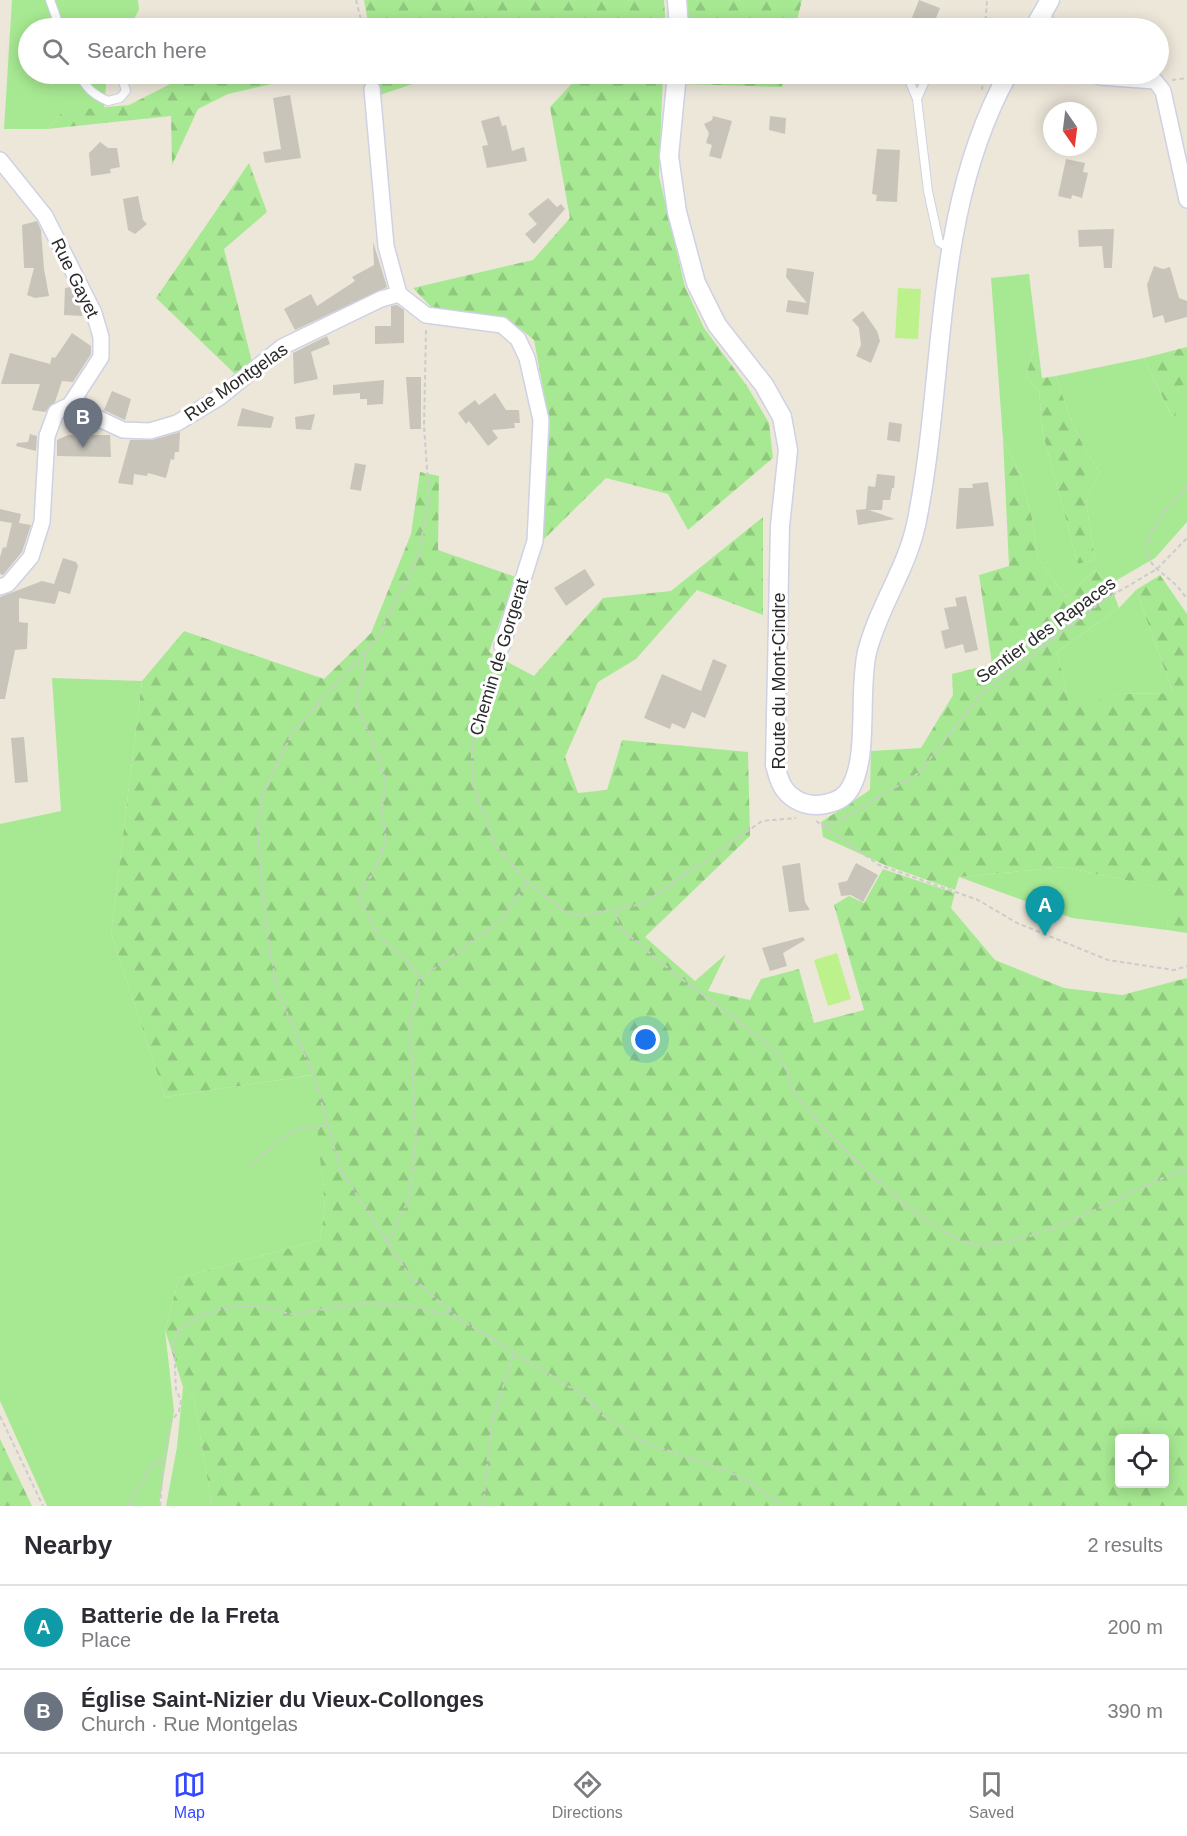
<!DOCTYPE html>
<html lang="en">
<head>
<meta charset="utf-8">
<style>
  :root { --surface:#fff; --page:#f2f2f3; --text:#2b2b33; --muted:#7c7c81; --line:#e1e1e2; --accent:#3548ff }
  body { margin:0; font-family:Arial,sans-serif; background:var(--page); color:var(--text) }
  .controls { position:absolute; right:18px; bottom:18px; display:grid; overflow:hidden; border-radius:6px; box-shadow:0 3px 15px #0003 }
  .controls button { width:54px; height:54px; display:grid; place-items:center; padding:0; border:0; border-bottom:2px solid var(--line); background:var(--surface); color:var(--text); font:30px sans-serif }
  .compass { position:absolute; left:1043px; top:102px; width:54px; height:54px; border-radius:50%; background:var(--surface); box-shadow:0 3px 15px #0003; rotate:166deg }
  .you { position:absolute; left:646px; top:1040px; width:21px; height:21px; margin:-15px; border:4px solid #fff; border-radius:50%; background:#1a73e8; box-shadow:0 0 0 9px #1a73e833 }
  .badge { display:grid; place-items:center; width:39px; height:39px; border-radius:50%; background:var(--accent); color:#fff; font-size:20px; font-weight:700 }
  .pin { position:absolute; translate:-50% -50px; filter:drop-shadow(0 2px 3px #0008) }
  .pin::after { content:''; position:absolute; top:32px; width:21px; height:18px; background:inherit; clip-path:polygon(0 0,100% 0,50% 100%) }
  .list { margin:0; padding:0; list-style:none }
  h2 { display:flex; justify-content:space-between; align-items:center; height:78px; margin:0; padding:0 24px; font-size:26px }
  h2 small { font-size:20px; font-weight:400; color:var(--muted) }
  .list li { display:grid; grid-template-columns:39px 1fr auto; gap:18px; align-items:center; box-sizing:border-box; height:84px; padding:0 24px; border-top:2px solid var(--line) }
  .list b { display:block; font-size:22px; white-space:nowrap }
  .list p { margin:0; font-size:20px; white-space:nowrap; color:var(--muted) }
  .list em { font-size:20px; font-style:normal; color:var(--muted) }
  .icon { flex:none; width:33px; height:33px; fill:none; stroke:currentColor; stroke-width:2; stroke-linecap:round; stroke-linejoin:round }
  .map { position:relative; flex:none; width:1187px; height:1506px; overflow:hidden }
  .search { position:absolute; background:var(--surface); box-shadow:0 3px 15px #0003; left:18px; right:18px; top:18px; height:66px; display:flex; align-items:center; gap:15px; box-sizing:border-box; padding:0 21px; border-radius:33px; color:var(--muted); font-size:22px }
  .sheet { height:246px; background:var(--surface) }
  nav { display:flex; justify-content:space-around; align-items:center; box-sizing:border-box; height:84px; border-top:2px solid var(--line); background:var(--surface); font-size:16px; color:var(--muted) }
  nav a { display:grid; justify-items:center; gap:3px }
  nav .on { color:var(--accent) }
  .map>svg:first-child { display:block }
  .grass { fill:#a7e992 }
  .forest { fill:url(#forest-firs); fill-rule:evenodd }
  .pitch { fill:#bdf18c }
  .building { fill:#c8c4ba }
  .lines { fill:none; stroke-linecap:round; stroke-linejoin:round }
  .service-casing { stroke:#cfd1e4; stroke-width:10 }
  .minor-casing { stroke:#cfd1e4; stroke-width:18 }
  .tertiary-casing { stroke:#cfd1e4; stroke-width:21 }
  .path { stroke:#ccc; stroke-width:2; stroke-dasharray:4.5 3; stroke-linecap:butt }
  .service { stroke:#fff; stroke-width:8 }
  .minor { stroke:#fff; stroke-width:15 }
  .tertiary { stroke:#fff; stroke-width:18 }
  .labels { text-anchor:middle; stroke-width:6; stroke-linejoin:round; paint-order:stroke }
  .street-label { font-size:18px; fill:#2a2a2a; stroke:#fff }
</style>
</head>
<body>
<div class="map">
<svg width="1187" height="1506" viewBox="0 0 1187 1506">
  <defs>
    <pattern id="forest-firs" width="22" height="20" patternUnits="userSpaceOnUse" patternTransform="scale(1.5)"><rect width="22" height="20" fill="#a7e992"/><path d="M5 1l3.5 6h-7zM16 11l3.5 6h-7z" fill="#90c87e"/></pattern>
  </defs>
  <rect width="100%" height="100%" fill="#ede7da"/>
  <!-- grass -->
  <path class="grass" d="M 12,0 L 138,0 L 139,10 L 129,28 L 28,28 L 28,74 L 107,74 L 104,110 L 63,111 L 47,129 L 4,129 Z
    M 1029,274 L 1037,339 L 1026,376 L 1039,392 L 1043,434 L 1078,564 L 1095,559 L 1086,502 L 1100,472 C 1078,443 1067,410 1056,376 L 1144,358 L 1172,417 L 1175,390 L 1187,383 L 1187,522 L 1155,558 L 1110,584 L 1095,570 L 1066,597 L 1038,559 L 1033,522 L 1021,476 L 1003,439 L 991,278 Z
    M 1136,590 L 1173,693 L 1119,694 L 1071,711 L 1057,652 L 1119,608 Z
    M 52,678 L 142,681 L 111,933 L 165,1097 L 313,1075 L 325,1209 L 320,1240 L 179,1278 L 165,1330 L 174,1411 L 159,1506 L 47,1506 L 0,1401 L 0,824 L 61,811 Z
    M 1065,867 L 1171,890 L 1167,930 L 1072,918 L 959,877 Z
    M 183,1387 L 194,1399 L 212,1506 L 166,1506 L 177,1447 Z"/>
  <!-- forest -->
  <path class="forest" d="M 364,0 L 664,0 L 666,28 L 369,28 Z
    M 685,0 L 802,0 L 795,28 L 688,28 Z
    M 190,74 L 282,74 L 298,78 L 228,94 L 198,109 L 172,165 L 171,116 L 47,129 L 63,111 L 129,105 Z
    M 376,74 L 442,74 L 380,95 Z
    M 581,74 L 663,74 L 659,176 L 685,287 L 704,328 L 747,386 L 769,423 L 773,458 L 688,530 L 668,494 L 606,478 L 539,544 L 550,426 L 534,340 L 507,318 L 435,311 L 413,288 L 533,260 L 570,218 L 550,107 Z
    M 684,74 L 785,74 L 782,87 L 683,84 Z
    M 249,163 L 267,212 L 224,249 L 252,362 L 236,375 L 156,298 Z
    M 1037,339 L 1042,378 L 1056,376 C 1067,410 1078,443 1100,472 L 1086,502 L 1095,559 L 1078,564 L 1043,434 L 1039,392 L 1026,376 Z
    M 1187,347 L 1187,383 L 1175,390 L 1176,425 L 1144,358 Z
    M 1003,439 L 1021,476 L 1033,522 L 1038,559 L 1066,597 L 1095,570 L 1110,584 L 1119,608 L 1057,652 L 1071,710 L 1119,694 L 1173,693 L 1136,590 L 1160,575 L 1187,614 L 1187,933 L 1167,930 L 1170,890 L 1065,867 L 959,877 L 955,890 L 885,865 L 823,837 L 821,822 L 870,790 L 871,751 L 921,748 L 953,695 L 952,674 L 992,664 L 979,575 L 1009,566 Z
    M 420,472 L 439,476 L 438,550 L 516,577 L 489,652 L 534,676 L 603,598 L 671,591 L 763,517 L 763,615 L 697,590 L 636,659 L 598,682 L 565,757 L 578,793 L 607,790 L 622,740 L 748,752 L 750,836 L 645,937 L 695,981 L 726,954 L 708,991 L 750,1000 L 761,979 L 799,969 L 814,1023 L 864,1010 L 834,905 L 849,896 L 864,903 L 883,869 L 955,893 L 951,908 L 995,960 L 1064,988 L 1122,995 L 1187,978 L 1187,1506 L 212,1506 L 194,1399 L 183,1387 L 165,1330 L 179,1278 L 320,1240 L 325,1209 L 312,1075 L 165,1097 L 111,933 L 142,681 L 184,631 L 324,679 L 371,633 L 411,534 ZM 1120,1438 L 1164,1438 L 1164,1484 L 1120,1484 Z
    M 0,1439 L 32,1506 L 0,1506 Z"/>
  <!-- pitch -->
  <path class="pitch" d="M 898,288 L 921,289 L 918,339 L 895,338 Z
    M 837,953 L 851,999 L 828,1006 L 814,960 Z"/>
  <!-- building -->
  <path class="building" d="M 919,0 L 940,8 L 932,28 L 908,28 Z
    M 290,95 L 301,158 L 265,163 L 263,152 L 281,149 L 273,98 Z
    M 499,116 L 502,126 L 506,125 L 512,151 L 524,147 L 527,161 L 487,168 L 482,146 L 488,145 L 481,121 Z
    M 713,116 L 732,121 L 721,159 L 709,156 L 712,145 L 706,143 L 709,133 L 704,124 L 712,120 Z
    M 770,116 L 786,118 L 785,134 L 769,130 Z
    M 100,142 L 108,148 L 117,148 L 120,167 L 110,169 L 111,173 L 91,176 L 89,153 Z
    M 877,149 L 900,150 L 897,202 L 876,201 L 877,195 L 872,194 Z
    M 1066,159 L 1085,163 L 1083,172 L 1088,173 L 1082,198 L 1072,195 L 1071,199 L 1058,196 Z
    M 138,196 L 143,220 L 147,224 L 135,234 L 128,230 L 123,199 Z
    M 548,198 L 557,207 L 561,204 L 565,209 L 534,244 L 525,234 L 537,224 L 528,214 Z
    M 37,221 L 41,230 L 44,269 L 49,296 L 35,298 L 27,295 L 34,268 L 24,268 L 22,225 Z
    M 1114,229 L 1112,268 L 1104,268 L 1102,246 L 1079,247 L 1078,230 Z
    M 373,242 L 387,287 L 295,330 L 284,309 L 311,294 L 317,306 L 355,281 L 352,277 L 374,265 Z
    M 1154,266 L 1163,269 L 1170,267 L 1179,298 L 1187,301 L 1187,317 L 1165,323 L 1163,315 L 1153,318 L 1147,285 Z
    M 787,268 L 814,272 L 808,315 L 786,312 L 788,300 L 807,303 L 786,277 Z
    M 70,287 L 82,311 L 82,316 L 64,315 L 65,288 Z
    M 397,305 L 404,310 L 404,343 L 375,344 L 375,326 L 391,326 L 391,306 Z
    M 863,311 L 877,331 L 880,341 L 871,363 L 856,356 L 861,345 L 859,328 L 852,320 Z
    M 72,333 L 91,346 L 91,354 L 73,382 L 62,381 L 55,402 L 45,412 L 32,410 L 40,384 L 1,384 L 10,353 L 50,364 L 52,357 L 55,358 Z
    M 327,336 L 330,344 L 311,352 L 318,379 L 294,384 L 293,353 Z
    M 406,377 L 421,377 L 421,429 L 410,429 Z
    M 384,380 L 383,404 L 367,405 L 367,399 L 360,399 L 360,393 L 333,395 L 333,385 Z
    M 112,391 L 131,399 L 125,420 L 104,410 Z
    M 495,393 L 506,410 L 519,410 L 520,423 L 514,423 L 515,428 L 492,430 L 498,438 L 488,446 L 469,421 L 466,424 L 458,413 L 475,400 L 479,405 Z
    M 242,408 L 274,417 L 271,428 L 237,426 Z
    M 315,414 L 311,430 L 296,429 L 295,417 Z
    M 889,422 L 902,424 L 900,442 L 887,440 Z
    M 180,432 L 179,452 L 175,452 L 174,460 L 171,459 L 166,478 L 148,473 L 147,476 L 134,474 L 133,485 L 118,483 L 130,440 L 152,440 Z
    M 30,434 L 37,436 L 36,451 L 16,446 L 17,443 L 28,442 Z
    M 68,435 L 110,435 L 111,457 L 57,456 L 57,440 Z
    M 355,463 L 366,465 L 361,491 L 350,489 Z
    M 877,474 L 895,476 L 894,488 L 892,488 L 890,500 L 883,500 L 882,510 L 869,510 L 895,519 L 858,525 L 856,510 L 866,509 L 868,486 L 875,487 Z
    M 988,482 L 994,526 L 956,529 L 959,488 L 973,488 L 972,484 Z
    M 0,509 L 21,514 L 19,523 L 31,525 L 22,552 L 3,575 L 0,574 L 0,557 L 3,547 L 6,548 L 12,523 L 0,521 Z
    M 63,558 L 76,562 L 78,566 L 70,594 L 59,591 L 55,604 L 19,598 L 19,622 L 28,623 L 27,649 L 15,650 L 5,699 L 0,699 L 0,597 L 42,581 L 54,584 Z
    M 585,569 L 595,585 L 566,606 L 554,588 Z
    M 966,596 L 978,650 L 965,653 L 963,644 L 945,649 L 941,631 L 949,629 L 944,608 L 957,606 L 955,598 Z
    M 713,659 L 727,665 L 705,718 L 692,712 L 685,729 L 672,723 L 670,729 L 644,718 L 662,674 L 701,691 Z
    M 24,737 L 28,782 L 15,783 L 11,738 Z
    M 800,863 L 805,902 L 810,910 L 789,912 L 782,866 Z
    M 856,863 L 878,875 L 863,902 L 851,895 L 841,896 L 838,883 L 847,881 Z
    M 803,937 L 805,940 L 783,953 L 787,966 L 770,971 L 762,948 Z"/>
  <g class="lines">
    <!-- service casing -->
    <g class="service-casing">
      <path id="service" d="M 50,0 L 60,28
        M 79,74 C 86,88 94,95 108,101 L 120,98 L 126,91 L 122,78
        M 928,74 L 917,99 L 928,191 L 939,242 L 950,249
        M 907,75 L 917,99"/>
    </g>
    <!-- minor casing -->
    <g class="minor-casing">
      <path id="minor" d="M 1040,18 L 1054,28
        M 1098,74 L 1100,77 L 1155,81 L 1163,91 L 1187,200
        M 372,89 L 386,246 L 399,294 L 426,315 L 502,325 L 518,339 L 527,358 L 541,420 L 535,541 L 502,646
        M 0,160 L 45,216 L 94,313 L 101,337 L 101,357 L 70,405 L 56,412 L 47,436 L 42,522 L 31,557 L 8,584 L 0,587
        M 70,405 L 123,430 L 150,431 L 177,423 L 220,397 L 282,347 L 381,299 L 399,294"/>
    </g>
    <!-- tertiary casing -->
    <g class="tertiary-casing">
      <path id="tertiary" d="M 677,0 L 679,28
        M 1034,28 L 1050,0
        M 677,74 L 669,156 L 677,212 L 696,283 L 717,325 L 764,385 L 782,417 L 788,450 L 780,526 L 775,765 C 779,780 782,791 795,799 C 812,810 842,805 851,787 C 869,754 858,692 867,652 C 878,608 906,570 916,525 C 947,374 931,213 1008,74"/>
    </g>
    <!-- path -->
    <path class="path" d="M 356,0 L 363,28
      M 985,28 L 987,0
      M 1172,80 L 1187,78
      M 982,90 L 983,74
      M 426,330 L 424,426 L 429,498 L 418,558 L 377,638 L 292,733 L 263,794 L 258,828 L 260,866 L 269,946 L 278,992 L 315,1079 L 340,1169 L 409,1275 L 458,1318 L 581,1394 L 601,1414 L 643,1442 L 725,1470 L 754,1485 L 783,1506
      M 82,428 L 82,435
      M 1187,485 C 1171,507 1128,543 1157,569 C 1170,580 1177,584 1187,599
      M 365,653 L 365,667 L 356,704 L 376,749 L 385,779 L 382,813 L 386,839 L 375,870 L 360,893 L 359,900 L 381,939 L 407,960 L 420,979
      M 497,660 L 480,708 L 472,743 L 472,782 L 496,846 L 527,882 L 565,912 L 580,916 L 643,904 L 762,821 L 796,818
      M 816,821 L 822,825 L 838,822 L 919,773 L 980,695 L 1104,600 L 1157,569 L 1187,538
      M 822,825 L 879,865 L 978,900 L 1017,923 L 1108,960 L 1174,970 L 1187,966
      M 616,911 C 616,915 617,921 619,925 C 624,933 635,940 642,946 C 683,984 732,1013 774,1050 C 786,1060 788,1081 796,1094 C 819,1130 934,1242 975,1244 C 1041,1248 1123,1190 1187,1169
      M 250,1165 C 281,1143 285,1125 328,1126
      M 388,1242 L 409,1199 L 416,1138 L 410,1023 L 420,979 L 504,918 L 527,882
      M 0,1416 L 43,1506
      M 128,1506 L 151,1466 L 164,1457
      M 160,1506 L 164,1457 L 171,1422 L 179,1411 L 181,1400 L 176,1390 L 174,1341 L 179,1329 L 202,1315 L 232,1306 L 260,1306 L 290,1314 L 368,1303 L 416,1307 L 455,1317
      M 483,1506 L 491,1427 L 514,1351"/>
    <!-- service -->
    <use href="#service" class="service"/>
    <!-- minor -->
    <use href="#minor" class="minor"/>
    <!-- tertiary -->
    <use href="#tertiary" class="tertiary"/>
  </g>
  <g class="labels">
    <!-- street labels -->
    <g class="street-label">
      <text transform="translate(75 278) rotate(64)" y="6">Rue Gayet</text>
      <text transform="translate(236 382) rotate(-35)" y="6">Rue Montgelas</text>
      <text transform="translate(1046 630) rotate(-36)" y="6">Sentier des Rapaces</text>
      <text transform="translate(499 657) rotate(-73)" y="6">Chemin de Gorgerat</text>
      <text transform="translate(779 681) rotate(-90)" y="6">Route du Mont-Cindre</text>
    </g>
  </g>
</svg>
<div class="controls">
<button><svg class="icon" aria-label="locate" viewBox="0 0 24 24"><circle cx="12" cy="12" r="6"/><path d="M12 2v4M12 18v4M2 12h4M18 12h4"/></svg></button>
</div>
<svg class="compass" viewBox="-18 -18 36 36"><path d="M0-13l5 13h-10z" fill="#e53935"/><path d="M0 13l5-13h-10z" fill="#7c7c81"/></svg>
<div class="you"></div>
<div class="pin badge" style="left:1045px;top:936px;background:#0f9aa8">A</div>
<div class="pin badge" style="left:83px;top:448px;background:#6b7280">B</div>
<div class="search"><svg class="icon" aria-label="search" viewBox="0 0 24 24"><circle cx="10" cy="10" r="6"/><path d="M15 15l6 6"/></svg>Search here</div>
</div>
<section class="sheet">
<h2>Nearby<small>2 results</small></h2>
<ul class="list">
<li><span class="badge" style="background:#0f9aa8">A</span><div><b>Batterie de la Freta</b><p>Place</p></div><em>200 m</em></li>
<li><span class="badge" style="background:#6b7280">B</span><div><b>Église Saint-Nizier du Vieux-Collonges</b><p>Church · Rue Montgelas</p></div><em>390 m</em></li>
</ul>
</section>
<nav>
<a class="on"><svg class="icon" aria-label="map" viewBox="0 0 24 24"><path d="M3 6l6-2 6 2 6-2v14l-6 2-6-2-6 2zM9 4v14M15 6v14"/></svg>Map</a>
<a><svg class="icon" aria-label="directions" viewBox="0 0 24 24"><path d="M12 3l9 9-9 9-9-9zM9 14v-3h6M13 9l2 2-2 2"/></svg>Directions</a>
<a><svg class="icon" aria-label="saved" viewBox="0 0 24 24"><path d="M7 4h10v16l-5-4-5 4z"/></svg>Saved</a>
</nav>
</body>
</html>
